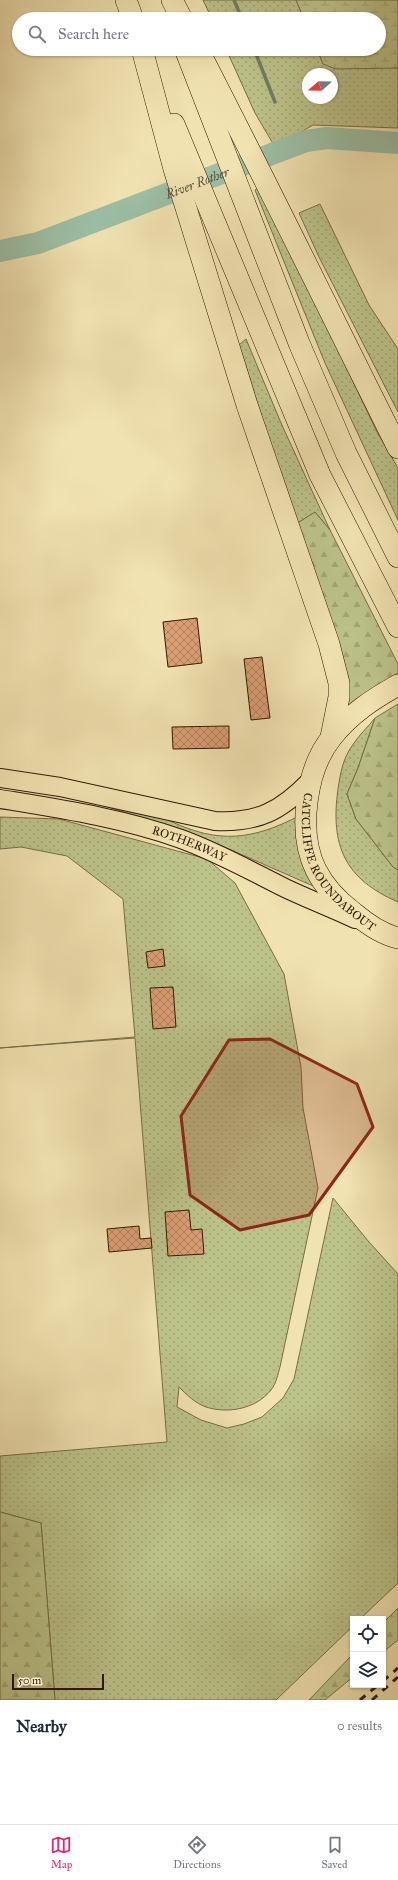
<!DOCTYPE html>
<html lang="en">
<head>
<meta charset="utf-8">
<style>
  :root { --surface:#fff; --page:#f6f6f7; --text:#1f2937; --muted:#747a83; --line:#e0e1e3; --accent:#db2777 }
  body { margin:0; font-family:"IM FELL Great Primer",serif; background:var(--page); color:var(--text) }
  .controls { position:absolute; right:12px; bottom:12px; display:grid; overflow:hidden; border-radius:0px; box-shadow:0 1px 3px #0004 }
  .controls button { width:36px; height:36px; display:grid; place-items:center; padding:0; border:0; border-bottom:1px solid var(--line); background:var(--surface); color:var(--text); font:20px sans-serif }
  .compass { position:absolute; left:302px; top:68px; width:36px; height:36px; border-radius:50%; background:var(--surface); box-shadow:0 1px 3px #0004; rotate:250deg }
  .scale { position:absolute; left:12px; bottom:10px; width:92px; box-sizing:border-box; padding-left:4px; border:2px solid #301903; border-top:0; font-size:11px; line-height:14px; white-space:nowrap; color:#301903; -webkit-text-stroke:3px #f6eccc; paint-order:stroke }
  .list { margin:0; padding:0; list-style:none }
  h2 { display:flex; justify-content:space-between; align-items:center; height:52px; margin:0; padding:0 16px; font-size:17px }
  h2 small { font-size:13px; font-weight:400; color:var(--muted) }
  .icon { flex:none; width:22px; height:22px; fill:none; stroke:currentColor; stroke-width:2; stroke-linecap:round; stroke-linejoin:round }
  .map { position:relative; flex:none; width:398px; height:1700px; overflow:hidden }
  .search { position:absolute; background:var(--surface); box-shadow:0 1px 3px #0004; left:12px; right:12px; top:12px; height:44px; display:flex; align-items:center; gap:10px; box-sizing:border-box; padding:0 14px; border-radius:22px; color:var(--muted); font-size:15px }
  .sheet { height:124px; background:var(--surface) }
  nav { display:flex; justify-content:space-around; align-items:center; box-sizing:border-box; height:56px; border-top:1px solid var(--line); background:var(--surface); font-size:11px; color:var(--muted) }
  nav a { display:grid; justify-items:center; gap:2px }
  nav .on { color:var(--accent) }
  .map>svg:first-child { display:block }
  .grass { fill:url(#grass-dots); stroke:#766e46; fill-rule:evenodd }
  .forest { fill:url(#forest-firs); stroke:#766e46 }
  .wetland { fill:url(#wetland-marsh); stroke:#766e46 }
  .lines { fill:none; stroke-linecap:round; stroke-linejoin:round }
  .stream { stroke:#717d65; stroke-width:3.5 }
  .river { stroke:#9cbfa6; stroke-width:22 }
  .building { fill:url(#building-cross-hatch); stroke:#301903 }
  .primary-casing { stroke:#301903; stroke-width:20 }
  .highway-casing { stroke:#301903; stroke-width:22 }
  .primary { stroke:#f1e2b1; stroke-width:18 }
  .highway { stroke:#f1e2b1; stroke-width:21 }
  .rail { stroke:#301903; stroke-width:3; stroke-dasharray:7 7; stroke-linecap:butt }
  .marked { fill:#8f2418; fill-opacity:0.2; stroke:#8f2418; stroke-width:3; stroke-linejoin:round }
  .labels { text-anchor:middle; stroke-width:3; stroke-linejoin:round; paint-order:stroke }
  .street-label { font-size:12px; fill:#301903; stroke:#f6eccc }
  .water-label { font-size:13px; font-style:italic; fill:#56533c; stroke:#f6eccc }
</style>
</head>
<body>
<div class="map">
<svg width="398" height="1700" viewBox="0 0 398 1700">
  <defs>
    <pattern id="grass-dots" width="8" height="8" patternUnits="userSpaceOnUse"><rect width="8" height="8" fill="#bcc38a"/><path d="M2 2h.1M6 6h.1" fill="none" stroke="#a2a775" stroke-width="1.8" stroke-linecap="round"/></pattern>
    <pattern id="forest-firs" width="22" height="20" patternUnits="userSpaceOnUse"><rect width="22" height="20" fill="#bcc38a"/><path d="M5 1l3.5 6h-7zM16 11l3.5 6h-7z" fill="#a2a775"/></pattern>
    <pattern id="wetland-marsh" width="20" height="14" patternUnits="userSpaceOnUse"><rect width="20" height="14" fill="#bcc38a"/><path d="M1 5h8M5 5V1M11 12h8M15 12V8" fill="none" stroke="#a2a775"/></pattern>
    <pattern id="building-cross-hatch" width="8" height="8" patternUnits="userSpaceOnUse"><rect width="8" height="8" fill="#db9f74"/><path d="M0 0l8 8M0 8l8-8" fill="none" stroke="#b2815d"/></pattern>
  </defs>
  <rect width="100%" height="100%" fill="#f1e2b1"/>
  <filter id="stains"><feTurbulence type="fractalNoise" baseFrequency=".005" numOctaves="4"/><feColorMatrix values="0 0 0 0 .2 0 0 0 0 .09 0 0 0 0 .02 0 0 0 .5 -.17"/></filter>
  <radialGradient id="worn" r=".72"><stop offset=".6" stop-color="#630" stop-opacity="0"/><stop offset="1" stop-color="#630" stop-opacity=".3"/></radialGradient>
  <!-- grass -->
  <path class="grass" d="M 203,0 L 296,0 L 304,19 L 212,19 Z
    M 226,49 L 317,49 L 323,64 L 398,68 L 398,128 L 313,125 L 275,147 L 255,113 ZM 308,74 L 332,74 L 332,98 L 308,98 Z
    M 260,186 L 377,432 L 398,468 L 398,520 L 325,363 L 255,190 Z
    M 320,204 L 369,305 L 398,349 L 398,412 L 319,257 L 299,213 Z
    M 246,339 L 281,423 L 330,530 L 315,512 L 296,524 L 239,345 Z
    M 375,718 L 358,768 L 347,794 L 356,819 L 393,867 L 398,870 L 398,902 C 345,879 330,846 338,789 C 340,775 343,758 352,746 C 358,736 368,727 375,718 Z
    M 99,804 C 115,806 143,808 157,813 C 161,815 165,819 170,821 C 219,844 252,840 299,816 L 320,889 L 206,839 Z
    M 0,817 L 59,819 L 207,859 L 235,883 L 284,974 L 301,1067 L 303,1108 L 318,1188 L 280,1367 C 278,1374 276,1384 271,1390 C 256,1409 228,1414 206,1407 C 195,1403 187,1395 179,1387 L 177,1407 L 201,1420 L 227,1428 L 244,1424 L 262,1417 L 283,1398 L 294,1379 L 333,1198 L 369,1242 L 398,1274 L 398,1583 L 360,1619 L 353,1619 L 353,1626 L 276,1700 L 55,1700 L 41,1523 L 0,1512 L 0,1456 L 167,1442 L 135,1038 L 0,1048 L 135,1037 L 123,899 L 67,856 L 21,847 L 0,849 Z"/>
  <!-- forest -->
  <path class="forest" d="M 315,512 L 330,530 L 398,664 L 398,673 L 376,686 L 343,715 L 296,524 Z
    M 398,704 L 398,870 L 393,867 L 356,819 L 347,794 L 358,768 L 375,718 Z
    M 0,1512 L 41,1523 L 55,1700 L 0,1700 Z
    M 398,1608 L 398,1640 L 383,1652 L 383,1623 Z
    M 353,1654 L 353,1677 L 325,1700 L 309,1700 Z"/>
  <!-- wetland -->
  <path class="wetland" d="M 296,0 L 398,0 L 398,68 L 336,69 L 323,64 L 317,49 L 379,49 L 379,19 L 304,19 Z"/>
  <g class="lines">
    <!-- stream -->
    <path class="stream" d="M 234,0 L 242,19
      M 254,49 L 275,102"/>
    <!-- river -->
    <path class="river" id="s1" d="M 0,251 L 38,243 L 306,141 L 327,138 L 398,143"/>
  </g>
  <!-- building -->
  <path class="building" d="M 197,618 L 202,663 L 168,667 L 163,622 Z
    M 262,657 L 270,718 L 251,720 L 244,659 Z
    M 229,726 L 229,748 L 173,749 L 172,727 Z
    M 163,949 L 165,966 L 148,968 L 146,952 Z
    M 173,987 L 176,1027 L 153,1029 L 150,988 Z
    M 189,1210 L 191,1230 L 202,1229 L 204,1254 L 168,1256 L 165,1212 Z
    M 139,1226 L 140,1239 L 151,1238 L 152,1248 L 109,1252 L 107,1229 Z"/>
  <g class="lines">
    <!-- primary casing -->
    <g class="primary-casing">
      <g id="primary">
        <path d="M 0,778 L 60,787 L 215,821 C 258,823 281,811 310,781"/>
        <path id="s2" d="M 0,799 C 61,809 122,818 181,839 C 217,852 251,871 285,888 C 308,899 332,908 355,919"/>
      </g>
    </g>
    <!-- highway casing -->
    <g class="highway-casing">
      <g id="highway">
        <path d="M 126,0 L 133,19"/>
        <path d="M 172,0 L 182,19"/>
        <path d="M 142,49 L 174,169 L 247,405 L 329,644 L 339,683 L 339,697 L 331,737"/>
        <path d="M 185,49 L 299,343 L 346,453 L 398,557"/>
        <path d="M 199,51 C 267,183 332,316 398,448"/>
        <path d="M 174,124 L 320,475 L 398,627"/>
        <path id="s3" d="M 398,685 C 373,699 350,714 332,737 C 306,769 297,832 316,870 C 325,888 338,901 354,913 C 367,924 381,934 398,938"/>
      </g>
    </g>
    <!-- primary -->
    <use href="#primary" class="primary"/>
    <!-- highway -->
    <use href="#highway" class="highway"/>
    <!-- rail -->
    <path class="rail" d="M 383,1681 L 398,1668
      M 360,1700 L 378,1685
      M 372,1700 L 398,1677"/>
  </g>
  <!-- marked area -->
  <path class="marked" d="M 270,1039 L 357,1084 L 373,1127 L 309,1215 L 240,1230 L 190,1195 L 181,1116 L 229,1040 Z"/>
  <g class="labels">
    <!-- street labels -->
    <g class="street-label">
      <text dy="4" stroke="none"><textPath href="#s2" startOffset="195">ROTHERWAY</textPath></text>
      <text dy="4" stroke="none"><textPath href="#s3" startOffset="227">CATCLIFFE ROUNDABOUT</textPath></text>
    </g>
    <!-- water labels -->
    <g class="water-label">
      <text dy="5" stroke="none"><textPath href="#s1" startOffset="209">River Rother</textPath></text>
    </g>
  </g>
  <rect width="100%" height="100%" filter="url(#stains)"/>
  <rect width="100%" height="100%" fill="url(#worn)"/>
</svg>
<div class="controls">
<button><svg class="icon" aria-label="locate" viewBox="0 0 24 24"><circle cx="12" cy="12" r="6"/><path d="M12 2v4M12 18v4M2 12h4M18 12h4"/></svg></button>
<button><svg class="icon" aria-label="layers" viewBox="0 0 24 24"><path d="M12 4l9 5-9 5-9-5zM3 14l9 5 9-5"/></svg></button>
</div>
<svg class="compass" viewBox="-18 -18 36 36"><path d="M0-13l5 13h-10z" fill="#e53935"/><path d="M0 13l5-13h-10z" fill="#747a83"/></svg>
<div class="scale">50 m</div>
<div class="search"><svg class="icon" aria-label="search" viewBox="0 0 24 24"><circle cx="10" cy="10" r="6"/><path d="M15 15l6 6"/></svg>Search here</div>
</div>
<section class="sheet">
<h2>Nearby<small>0 results</small></h2>
<ul class="list">
</ul>
</section>
<nav>
<a class="on"><svg class="icon" aria-label="map" viewBox="0 0 24 24"><path d="M3 6l6-2 6 2 6-2v14l-6 2-6-2-6 2zM9 4v14M15 6v14"/></svg>Map</a>
<a><svg class="icon" aria-label="directions" viewBox="0 0 24 24"><path d="M12 3l9 9-9 9-9-9zM9 14v-3h6M13 9l2 2-2 2"/></svg>Directions</a>
<a><svg class="icon" aria-label="saved" viewBox="0 0 24 24"><path d="M7 4h10v16l-5-4-5 4z"/></svg>Saved</a>
</nav>
</body>
</html>
